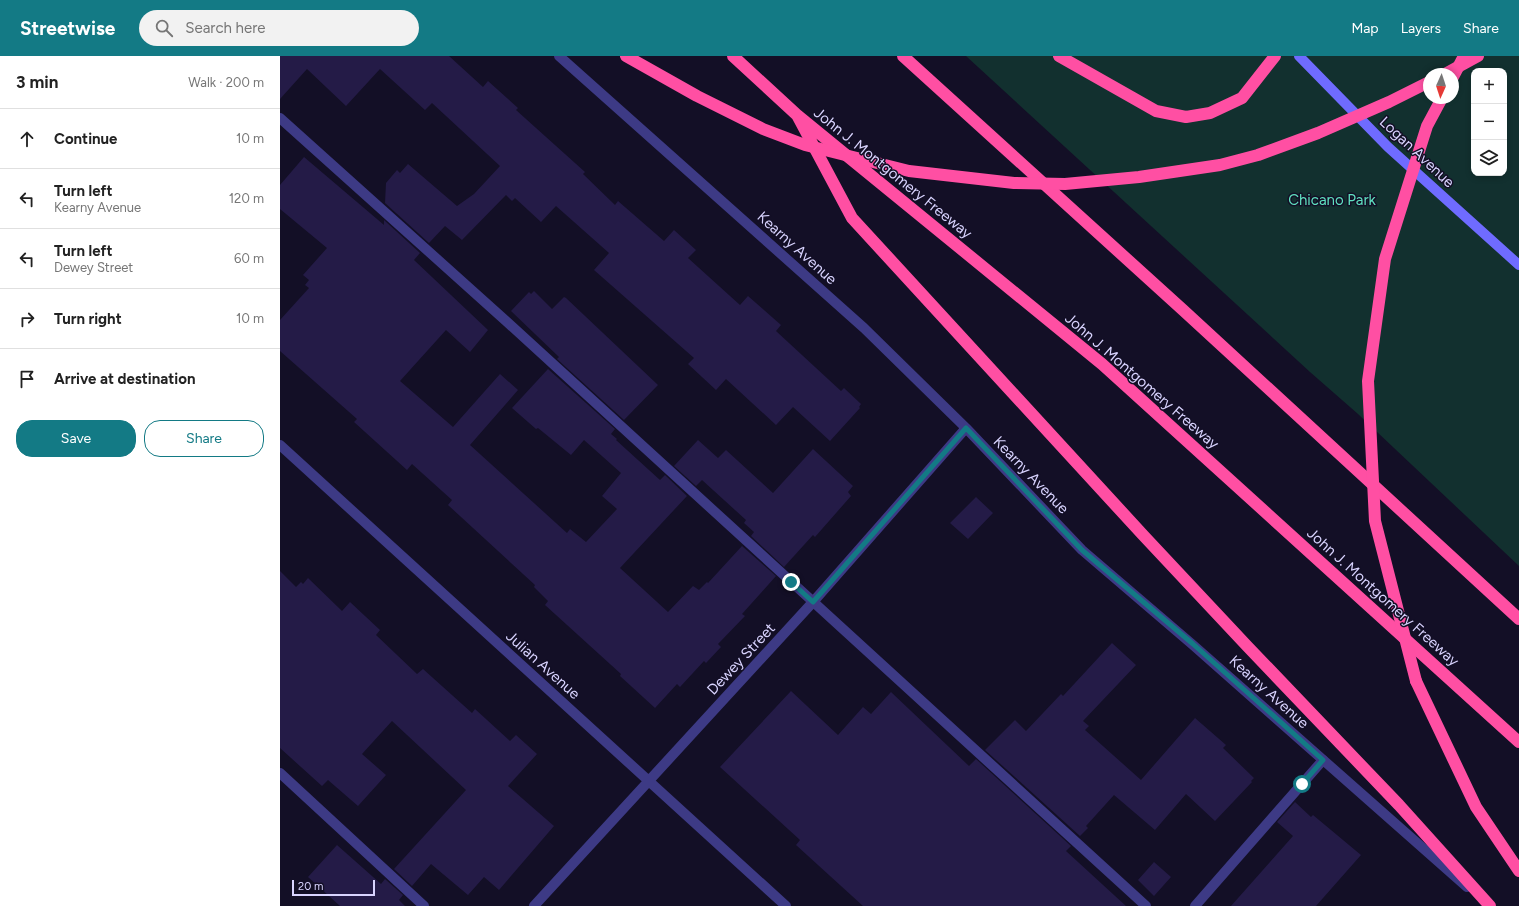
<!DOCTYPE html>
<html lang="en">
<head>
<meta charset="utf-8">
<style>
  :root { --surface:#fff; --page:#f2f2f2; --text:#222; --muted:#767676; --line:#e0e0e0; --accent:#137a85 }
  body { margin:0; font-family:Figtree,sans-serif; background:var(--page); color:var(--text) }
  .controls { position:absolute; right:12px; top:12px; display:grid; overflow:hidden; border-radius:8px; box-shadow:0 2px 6px #0003 }
  .controls button { width:36px; height:36px; display:grid; place-items:center; padding:0; border:0; border-bottom:1px solid var(--line); background:var(--surface); color:var(--text); font:20px sans-serif }
  .compass { position:absolute; left:1143px; top:12px; width:36px; height:36px; border-radius:50%; background:var(--surface); box-shadow:0 2px 6px #0003; rotate:183deg }
  .scale { position:absolute; left:12px; bottom:10px; width:83px; box-sizing:border-box; padding-left:4px; border:2px solid #d9d4ff; border-top:0; font-size:11px; line-height:14px; white-space:nowrap; color:#d9d4ff; -webkit-text-stroke:3px #130f26; paint-order:stroke }
  .stop { position:absolute; width:12px; height:12px; margin:-9px; border:3px solid #137a85; border-radius:50%; background:#fff }
  .stop.end { background:#137a85; border-color:#fff; box-shadow:0 1px 4px #0008 }
  .list { margin:0; padding:0; list-style:none }
  h2 { display:flex; justify-content:space-between; align-items:center; height:52px; margin:0; padding:0 16px; font-size:17px }
  h2 small { font-size:13px; font-weight:400; color:var(--muted) }
  .list li { display:grid; grid-template-columns:26px 1fr auto; gap:12px; align-items:center; box-sizing:border-box; height:60px; padding:0 16px; border-top:1px solid var(--line) }
  .list b { display:block; font-size:15px; white-space:nowrap }
  .list p { margin:0; font-size:13px; white-space:nowrap; color:var(--muted) }
  .list em { font-size:13px; font-style:normal; color:var(--muted) }
  .actions { display:flex; gap:8px; padding:12px 16px }
  .actions a { flex:1; padding:9px 0; border:1px solid var(--accent); border-radius:16px; text-align:center; font-size:14px; color:var(--accent) }
  .actions .main { background:var(--accent); color:#fff }
  .icon { flex:none; width:22px; height:22px; fill:none; stroke:currentColor; stroke-width:2; stroke-linecap:round; stroke-linejoin:round }
  .map { position:relative; flex:none; width:1239px; height:850px; overflow:hidden }
  header { display:flex; align-items:center; gap:24px; box-sizing:border-box; height:56px; padding:0 20px; background:var(--accent); color:#fff }
  header strong { font-size:19px }
  nav { display:flex; gap:22px; margin-inline-start:auto; font-size:14px }
  .search { width:280px; height:36px; background:var(--page); display:flex; align-items:center; gap:10px; box-sizing:border-box; padding:0 14px; border-radius:22px; color:var(--muted); font-size:15px }
  main { display:flex }
  aside { flex:1; background:var(--surface) }
  .map>svg:first-child { display:block }
  .green { fill:#12302f; fill-rule:evenodd }
  .building { fill:#241b47 }
  .lines { fill:none; stroke-linecap:round; stroke-linejoin:round }
  .lane { stroke:#3d3a85; stroke-width:10 }
  .street { stroke:#3d3a85; stroke-width:10 }
  .secondary { stroke:#6f6bff; stroke-width:10 }
  .highway { stroke:#ff4fa3; stroke-width:12 }
  .highway-bridge { stroke:#ff4fa3; stroke-width:12 }
  .route { stroke:#137a85; stroke-width:5 }
  .labels { text-anchor:middle; stroke-width:3; stroke-linejoin:round; paint-order:stroke }
  .street-label { font-size:15px; fill:#d9d4ff; stroke:#130f26 }
  .park-label { font-size:15px; fill:#5fe0c0; stroke:#130f26 }
</style>
</head>
<body>
<header>
<strong>Streetwise</strong>
<div class="search"><svg class="icon" aria-label="search" viewBox="0 0 24 24"><circle cx="10" cy="10" r="6"/><path d="M15 15l6 6"/></svg>Search here</div>
<nav><a>Map</a><a>Layers</a><a>Share</a></nav>
</header>
<main>
<aside>
<h2>3 min<small>Walk · 200 m</small></h2>
<ul class="list">
<li><svg class="icon" aria-label="ahead" viewBox="0 0 24 24"><path d="M12 20V5M6 11l6-6 6 6"/></svg><div><b>Continue</b></div><em>10 m</em></li>
<li><svg class="icon" aria-label="left" viewBox="0 0 24 24"><path d="M17 20v-9H6M10 6l-5 5 5 5"/></svg><div><b>Turn left</b><p>Kearny Avenue</p></div><em>120 m</em></li>
<li><svg class="icon" aria-label="left" viewBox="0 0 24 24"><path d="M17 20v-9H6M10 6l-5 5 5 5"/></svg><div><b>Turn left</b><p>Dewey Street</p></div><em>60 m</em></li>
<li><svg class="icon" aria-label="right" viewBox="0 0 24 24"><path d="M7 20v-9h11M14 6l5 5-5 5"/></svg><div><b>Turn right</b></div><em>10 m</em></li>
<li><svg class="icon" aria-label="arrive" viewBox="0 0 24 24"><path d="M6 21V4h12l-3 4 3 4H6"/></svg><div><b>Arrive at destination</b></div></li>
</ul>
<div class="actions"><a class="main">Save</a><a>Share</a></div>
</aside>
<div class="map">
<svg width="1239" height="850" viewBox="0 0 1239 850">
  <rect width="100%" height="100%" fill="#130f26"/>
  <!-- green -->
  <path class="green" d="M 686,0 L 1239,0 L 1239,510 L 1078,358 L 1030,316 ZM 1194,15 L 1224,15 L 1224,117 L 1194,117 ZM 1149,18 L 1173,18 L 1173,42 L 1149,42 Z"/>
  <!-- building -->
  <path class="building" d="M 0,0 L 169,0 L 203,31 L 208,25 L 238,52 L 236,54 L 305,116 L 303,118 L 335,149 L 338,145 L 384,185 L 394,174 L 416,194 L 408,202 L 460,249 L 468,240 L 501,269 L 496,275 L 561,335 L 564,332 L 581,348 L 579,351 L 580,352 L 550,385 L 513,351 L 496,369 L 446,323 L 436,334 L 408,308 L 414,302 L 314,214 L 329,197 L 276,150 L 261,166 L 235,142 L 232,145 L 226,139 L 182,184 L 165,170 L 149,187 L 105,147 L 106,127 L 117,114 L 120,117 L 128,108 L 177,150 L 194,138 L 220,110 L 152,47 L 145,54 L 100,13 L 66,50 L 27,13 L 0,43 Z
    M 24,101 L 104,169 L 104,164 L 140,197 L 134,204 L 208,274 L 190,296 L 166,274 L 120,325 L 173,371 L 220,318 L 238,334 L 190,389 L 287,477 L 290,473 L 306,486 L 337,453 L 322,440 L 341,417 L 304,384 L 291,399 L 258,372 L 256,373 L 232,352 L 268,313 L 335,373 L 331,378 L 337,383 L 336,384 L 380,424 L 385,419 L 407,440 L 340,512 L 388,556 L 413,530 L 419,534 L 427,526 L 428,527 L 462,490 L 496,520 L 462,558 L 465,560 L 438,588 L 441,591 L 426,607 L 424,605 L 400,631 L 397,628 L 375,652 L 340,620 L 341,618 L 265,549 L 268,545 L 254,531 L 255,529 L 168,449 L 172,444 L 132,408 L 127,414 L 74,366 L 77,363 L 0,295 L 0,264 L 29,232 L 25,229 L 29,224 L 23,219 L 47,192 L 0,153 L 0,129 Z
    M 254,235 L 272,253 L 284,241 L 286,242 L 378,329 L 344,364 L 277,303 L 279,301 L 231,255 L 249,236 L 251,238 Z
    M 418,384 L 438,402 L 446,394 L 493,437 L 533,393 L 573,430 L 568,436 L 571,440 L 535,481 L 533,479 L 504,511 L 471,480 L 474,476 L 464,467 L 466,464 L 422,424 L 416,430 L 394,410 Z
    M 696,441 L 713,457 L 688,483 L 670,467 Z
    M 0,515 L 16,531 L 21,526 L 23,528 L 28,522 L 62,555 L 70,546 L 100,574 L 96,579 L 137,618 L 143,613 L 192,657 L 195,653 L 230,685 L 236,679 L 257,698 L 228,730 L 274,770 L 219,834 L 204,821 L 188,839 L 151,808 L 132,830 L 114,813 L 186,734 L 112,665 L 82,698 L 106,719 L 78,750 L 48,724 L 42,730 L 0,692 Z
    M 832,587 L 856,609 L 803,665 L 809,670 L 805,674 L 861,724 L 915,662 L 946,689 L 943,692 L 974,722 L 971,725 L 972,726 L 935,765 L 906,738 L 875,774 L 834,739 L 806,770 L 808,772 L 800,780 L 705,694 L 735,664 L 746,675 L 781,638 L 783,640 Z
    M 511,635 L 558,679 L 583,651 L 591,658 L 611,636 L 689,710 L 696,703 L 791,790 L 786,795 L 846,850 L 583,850 L 516,789 L 520,784 L 440,711 Z
    M 1015,746 L 1031,761 L 1033,759 L 1081,799 L 1036,850 L 951,850 L 1013,780 L 997,766 Z
    M 57,789 L 101,828 L 105,823 L 123,839 L 119,844 L 125,850 L 60,850 L 28,821 Z
    M 874,806 L 891,821 L 874,840 L 858,824 Z"/>
  <g class="lines">
    <!-- lane -->
    <path class="lane" d="M 0,62 L 226,265 L 866,850
      M 0,717 L 144,850
      M 915,850 L 1043,704"/>
    <!-- street -->
    <path class="street" d="M 279,0 L 584,272 L 686,372 L 802,494 L 913,589 L 1187,831
      M 0,389 L 506,850
      M 254,850 L 533,546 L 686,372"/>
    <!-- secondary -->
    <path class="secondary" d="M 1019,0 L 1108,91 L 1239,209"/>
    <!-- highway -->
    <path class="highway" d="M 453,0 L 517,59 L 822,308 L 1239,686
      M 623,0 L 903,254 L 1239,563
      M 779,0 L 876,55 L 906,61 L 930,57 L 962,42 L 995,0
      M 1165,18 L 1198,0
      M 517,59 L 572,162 L 863,479 L 968,591 L 1119,749 L 1210,850
      M 1136,625 L 1196,751 L 1239,815"/>
    <!-- highway-bridge -->
    <path class="highway-bridge" d="M 346,0 L 417,40 L 483,73 L 525,89 L 629,115 L 734,127 L 785,128 L 859,121 L 940,109 L 978,99 L 1038,77 L 1109,46 L 1149,26
      M 1173,21 L 1184,0
      M 1136,625 L 1095,465 L 1088,325 L 1105,203 L 1147,70 L 1162,42"/>
  </g>
  <g class="lines">
    <!-- route -->
    <path class="route" d="M 511,526 L 533,546 L 686,372 L 802,494 L 913,588 L 1043,704 L 1022,728"/>
  </g>
  <g class="labels">
    <!-- street labels -->
    <g class="street-label">
      <text transform="translate(1137 96) rotate(43)" y="5">Logan Avenue</text>
      <text transform="translate(613 117) rotate(39)" y="5">John J. Montgomery Freeway</text>
      <text transform="translate(517 192) rotate(42)" y="5">Kearny Avenue</text>
      <text transform="translate(862 325) rotate(41)" y="5">John J. Montgomery Freeway</text>
      <text transform="translate(751 419) rotate(46)" y="5">Kearny Avenue</text>
      <text transform="translate(1103 541) rotate(42)" y="5">John J. Montgomery Freeway</text>
      <text transform="translate(461 603) rotate(-47)" y="5">Dewey Street</text>
      <text transform="translate(263 609) rotate(42)" y="5">Julian Avenue</text>
      <text transform="translate(989 636) rotate(42)" y="5">Kearny Avenue</text>
    </g>
    <!-- park labels -->
    <g class="park-label">
      <text x="1052" y="149">Chicano Park</text>
    </g>
  </g>
</svg>
<div class="controls">
<button>+</button>
<button>−</button>
<button><svg class="icon" aria-label="layers" viewBox="0 0 24 24"><path d="M12 4l9 5-9 5-9-5zM3 14l9 5 9-5"/></svg></button>
</div>
<svg class="compass" viewBox="-18 -18 36 36"><path d="M0-13l5 13h-10z" fill="#e53935"/><path d="M0 13l5-13h-10z" fill="#767676"/></svg>
<div class="scale">20 m</div>
<div class="stop" style="left:1022px;top:728px"></div>
<div class="stop end" style="left:511px;top:526px"></div>
</div>
</main>
</body>
</html>
